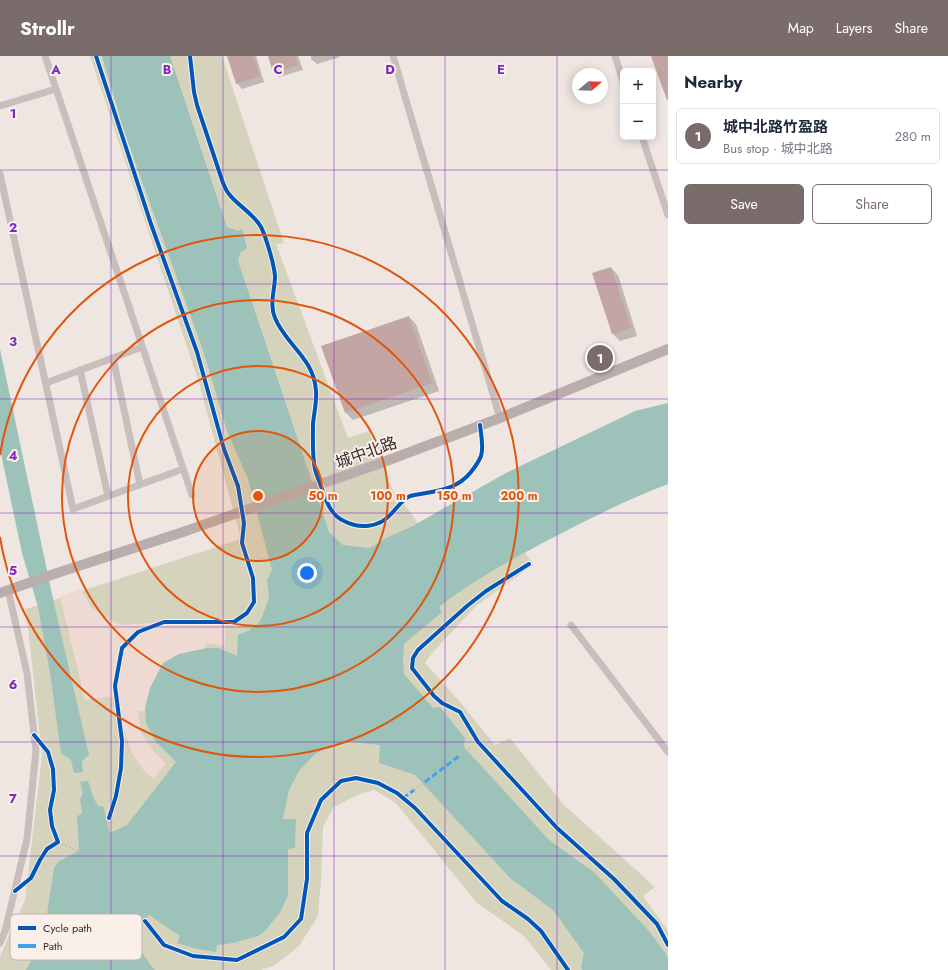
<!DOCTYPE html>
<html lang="en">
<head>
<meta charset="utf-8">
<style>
  :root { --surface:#fff; --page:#f2f2f3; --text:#1f2937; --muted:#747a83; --line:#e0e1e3; --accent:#796c6a }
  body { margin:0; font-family:Jost,"Noto Sans SC",sans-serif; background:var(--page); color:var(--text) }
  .controls { position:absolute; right:12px; top:12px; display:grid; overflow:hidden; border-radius:6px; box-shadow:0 2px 10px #0003 }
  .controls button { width:36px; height:36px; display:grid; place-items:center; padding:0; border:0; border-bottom:1px solid var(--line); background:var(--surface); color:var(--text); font:20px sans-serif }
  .compass { position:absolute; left:572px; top:12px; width:36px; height:36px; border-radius:50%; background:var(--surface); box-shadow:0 2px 10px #0003; rotate:71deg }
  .you { position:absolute; left:307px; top:517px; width:14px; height:14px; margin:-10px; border:3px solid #fff; border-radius:50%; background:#1a73e8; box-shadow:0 0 0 6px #1a73e833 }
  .badge { display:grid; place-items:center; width:26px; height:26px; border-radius:50%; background:var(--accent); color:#fff; font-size:13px; font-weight:700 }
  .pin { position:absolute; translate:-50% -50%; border:2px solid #fff; box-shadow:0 1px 4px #0006 }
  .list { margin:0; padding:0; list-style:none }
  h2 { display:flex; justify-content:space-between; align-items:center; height:52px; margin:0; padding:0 16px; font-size:17px }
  h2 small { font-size:13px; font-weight:400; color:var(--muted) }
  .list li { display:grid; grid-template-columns:26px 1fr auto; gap:12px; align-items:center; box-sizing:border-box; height:56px; margin:0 8px 8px; padding:0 8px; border:1px solid var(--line); border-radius:6px }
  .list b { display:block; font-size:15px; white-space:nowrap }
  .list p { margin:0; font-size:13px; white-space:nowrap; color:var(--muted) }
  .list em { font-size:13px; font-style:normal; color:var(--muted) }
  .actions { display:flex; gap:8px; padding:12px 16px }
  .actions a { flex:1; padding:9px 0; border:1px solid var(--accent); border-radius:6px; text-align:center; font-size:14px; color:var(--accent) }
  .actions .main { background:var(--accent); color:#fff }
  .map { position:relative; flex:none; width:668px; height:914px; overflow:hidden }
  header { display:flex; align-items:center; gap:24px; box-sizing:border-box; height:56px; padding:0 20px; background:var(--accent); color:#fff }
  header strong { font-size:19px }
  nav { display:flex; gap:22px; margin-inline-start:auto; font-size:14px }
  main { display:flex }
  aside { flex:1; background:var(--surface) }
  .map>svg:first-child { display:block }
  .green { fill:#d5d3bc }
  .plaza { fill:#eedad2 }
  .water { fill:#9dc2b9 }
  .shadow { fill:#0003 }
  .building { fill:#c3a5a3 }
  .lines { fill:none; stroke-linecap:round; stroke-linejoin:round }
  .path { stroke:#c1b6b3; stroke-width:1.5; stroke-dasharray:2 2; stroke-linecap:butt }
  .street { stroke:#c8bebb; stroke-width:7 }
  .secondary { stroke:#b9aeab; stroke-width:10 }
  .quiet { stroke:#3fa3eb; stroke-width:3; stroke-dasharray:6 3; stroke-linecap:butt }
  .cycleway-casing { stroke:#fbefea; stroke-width:6 }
  .cycleway { stroke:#0057b8; stroke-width:4 }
  .grid { fill:none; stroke:#7b2cbf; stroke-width:1; stroke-opacity:0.55 }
  .ring { fill:none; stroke:#df570d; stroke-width:2 }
  .labels { text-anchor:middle; stroke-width:4; stroke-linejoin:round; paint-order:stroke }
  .street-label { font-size:16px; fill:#392a29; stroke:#fbefea }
  .key { fill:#fbefea; stroke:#c1b4b0; stroke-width:1 }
  .key-label { font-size:11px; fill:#392a29 }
  .grid-label { font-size:13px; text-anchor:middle; font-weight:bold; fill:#7b2cbf; stroke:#fbefea; stroke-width:4; stroke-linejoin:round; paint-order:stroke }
  .centre { fill:#df570d; stroke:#fbefea; stroke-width:2 }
  .ring-label { font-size:12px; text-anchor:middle; font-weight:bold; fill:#df570d; stroke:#fbefea; stroke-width:4; stroke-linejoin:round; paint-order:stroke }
</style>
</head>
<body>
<header>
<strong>Strollr</strong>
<nav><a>Map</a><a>Layers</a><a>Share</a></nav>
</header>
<main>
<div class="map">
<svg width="668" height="914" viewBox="0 0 668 914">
  <rect width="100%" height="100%" fill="#efe6e2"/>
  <!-- green -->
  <path class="green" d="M 90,0 L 222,0 L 284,187 L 276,188 L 348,382 L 369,375 L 391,431 L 418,467 L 483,430 L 533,509 L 476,550 L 433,596 L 425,607 L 460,646 L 495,689 L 510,682 L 564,749 L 655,831 L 643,840 L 668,875 L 668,914 L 551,914 L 524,880 L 476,846 L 396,747 L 374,734 L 357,739 L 334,751 L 323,771 L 321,824 L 318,860 L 299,890 L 274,910 L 261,914 L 0,914 L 0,900 L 25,844 L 42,700 L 26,553 L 241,483 L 199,327 Z"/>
  <!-- plaza -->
  <path class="plaza" d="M 81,533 L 91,551 L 107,562 L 122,569 L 164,566 L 225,566 L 225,590 L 205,587 L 204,597 L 149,655 L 138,655 L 141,676 L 149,689 L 158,700 L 166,707 L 154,723 L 144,715 L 132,697 L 120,662 L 116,640 L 85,644 L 60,540 Z"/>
  <!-- water -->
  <path class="water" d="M 102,0 L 170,0 L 227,171 L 238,175 L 242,173 L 247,192 L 240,197 L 238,205 L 329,476 L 343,489 L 370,492 L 388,481 L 413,470 L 504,418 L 635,355 L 668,347 L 668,428 C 631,442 595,460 560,478 C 518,500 476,522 439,551 L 442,556 L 404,588 L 403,604 L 404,618 L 433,652 L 440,651 L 465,682 L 464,691 L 549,784 L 595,817 L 649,875 L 666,898 L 668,903 L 668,914 L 582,914 L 581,912 L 584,897 L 553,854 L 510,822 L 415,719 L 379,707 L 380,689 L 352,686 L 334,688 L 315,698 L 299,715 L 289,734 L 283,763 L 296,763 L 295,792 L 288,793 L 288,839 L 281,855 L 265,875 L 258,880 L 233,887 L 217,889 L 216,896 L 197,893 L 177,887 L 180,880 L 149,859 C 146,863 141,868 140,873 C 134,888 146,903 155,914 L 26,914 L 36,895 L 45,871 L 54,812 L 59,805 L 79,795 L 77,760 L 82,758 L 80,743 L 83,737 L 80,726 L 88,725 L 94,743 L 99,751 L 103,750 L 110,777 L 127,769 L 176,706 L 156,686 L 146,667 L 145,652 L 150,632 L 163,607 L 179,598 L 207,592 L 218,592 L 237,600 L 238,579 L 248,575 L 260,566 L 269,542 L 267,524 L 272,514 L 248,423 L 227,375 L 204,297 L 124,75 Z
    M 0,293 L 55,552 L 89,699 L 82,705 L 83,716 L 74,717 L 71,704 L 61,697 L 50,617 L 38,551 L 22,497 L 0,393 Z"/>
  <!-- shadow -->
  <path class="shadow" d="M 228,0 L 256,0 L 264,26 L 242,33 L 237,27 Z
    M 269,0 L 298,0 L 303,14 L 279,21 L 274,16 Z
    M 311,0 L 340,0 L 340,1 L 317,8 L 311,3 Z
    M 611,212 L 618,219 L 637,280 L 620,285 L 613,278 L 594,218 Z
    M 409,261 L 416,268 L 439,335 L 353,364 L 346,357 L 323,291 Z"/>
  <!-- building -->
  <path class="building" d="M 227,0 L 253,0 L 260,20 L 236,28 Z
    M 268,0 L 295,0 L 298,9 L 273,17 Z
    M 651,0 L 668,0 L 668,44 L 667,44 Z
    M 611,211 L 631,272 L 612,278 L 592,217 Z
    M 409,260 L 432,327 L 345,357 L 321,290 Z"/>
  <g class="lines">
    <!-- path -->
    <path class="path" d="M 459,700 L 471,691
      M 414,734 L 425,726
      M 109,762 C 109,772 107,782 108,792 C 108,820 126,846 145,865
      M 58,786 L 82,797 L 109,801"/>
    <!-- street -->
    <path class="street" d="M 45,0 L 192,439
      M 393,0 L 500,362
      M 615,0 L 623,25
      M 0,50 L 56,33
      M 642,81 L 668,159
      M 0,118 L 73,453 L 183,413
      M 113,302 L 140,429
      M 80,314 L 108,440
      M 46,327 L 142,291
      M 571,569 L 668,696
      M 0,887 L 5,875 L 27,783 L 36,695 L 27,617 L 8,534"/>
    <!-- secondary -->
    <path class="secondary" d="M 0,537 L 57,517 L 180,477 L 381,407 L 500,362 L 668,293"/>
    <!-- quiet -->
    <path class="quiet" d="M 425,726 L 459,700
      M 403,742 L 414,734"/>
    <!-- cycleway casing -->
    <g class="cycleway-casing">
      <path id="cycleway" d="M 96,0 L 151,168 L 197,296 L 224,393 L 238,430 L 244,467 L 242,487 L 253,522 L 254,546 L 247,557 L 234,566 L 164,566 L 138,576 L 122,592 L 115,630 L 122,685 L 121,712 L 116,740 L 109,762
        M 190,0 L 194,36 L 197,49 L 223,127 C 225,131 226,135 229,138 C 238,150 253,157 261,171 C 266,181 274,208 275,220 C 275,234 269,248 275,262 C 286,289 314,302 316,335 C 317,345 314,357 313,368 C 313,383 312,399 315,413 C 317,421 321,429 323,436 C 327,447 332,460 344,465 C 359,473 379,472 391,458 C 398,451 402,444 410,440 C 434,435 456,435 471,416 C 475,411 479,405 481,400 C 484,391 481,379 480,369
        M 529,508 L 486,535 L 467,550 L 418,594 L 413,602 L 412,612 L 434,640 L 442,647 L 460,656 L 478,686 L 557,772 L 614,823 L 657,868 L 668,889
        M 15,835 L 31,822 L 40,804 L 47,793 L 58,786 L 52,770 L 50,754 L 54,734 L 53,713 L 48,696 L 34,679
        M 145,865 L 164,889 L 193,900 L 237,904 L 284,881 L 301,863 L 307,823 L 307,777 L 321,744 L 341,725 L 356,722 L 378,727 L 397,737 L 415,752 L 502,845 L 528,863 L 541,875 L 568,914"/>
    </g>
    <!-- cycleway -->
    <use href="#cycleway" class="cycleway"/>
  </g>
  <!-- grid -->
  <path class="grid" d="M 111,0 L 111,914M 223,0 L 223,914M 334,0 L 334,914M 445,0 L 445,914M 557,0 L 557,914M 0,114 L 668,114M 0,228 L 668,228M 0,343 L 668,343M 0,457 L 668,457M 0,571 L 668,571M 0,686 L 668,686M 0,800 L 668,800"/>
  <!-- distance rings -->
  <circle cx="258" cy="440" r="65" fill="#df570d" fill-opacity=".12"/>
  <g class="ring">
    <circle cx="258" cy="440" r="65"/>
    <circle cx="258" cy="440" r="130"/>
    <circle cx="258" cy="440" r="196"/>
    <path d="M0 399A261 261 0 1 1 0 481"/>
  </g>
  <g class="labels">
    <!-- street labels -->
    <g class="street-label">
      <text transform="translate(366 396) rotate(-20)" y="6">城中北路</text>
    </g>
  </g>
  <!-- legend -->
  <rect x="10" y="858" width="132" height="46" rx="6" class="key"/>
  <rect x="18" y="870" width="18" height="4" fill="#0057b8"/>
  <rect x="18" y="888" width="18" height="4" fill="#3fa3eb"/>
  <g class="key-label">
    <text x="43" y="876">Cycle path</text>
    <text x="43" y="894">Path</text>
  </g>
  <g class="grid-label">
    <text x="56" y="18">A</text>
    <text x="167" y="18">B</text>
    <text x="278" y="18">C</text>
    <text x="390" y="18">D</text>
    <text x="501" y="18">E</text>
    <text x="13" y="62">1</text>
    <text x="13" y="176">2</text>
    <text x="13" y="290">3</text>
    <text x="13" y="404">4</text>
    <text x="13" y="519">5</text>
    <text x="13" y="633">6</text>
    <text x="13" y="747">7</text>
  </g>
  <circle cx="258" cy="440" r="6" class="centre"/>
  <g class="ring-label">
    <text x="323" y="444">50 m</text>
    <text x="388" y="444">100 m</text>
    <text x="454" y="444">150 m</text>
    <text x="519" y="444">200 m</text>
  </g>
</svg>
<div class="controls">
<button>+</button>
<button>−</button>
</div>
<svg class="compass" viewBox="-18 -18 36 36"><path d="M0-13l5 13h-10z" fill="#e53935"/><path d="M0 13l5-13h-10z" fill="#747a83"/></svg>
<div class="you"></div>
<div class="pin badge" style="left:600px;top:302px">1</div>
</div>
<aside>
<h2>Nearby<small></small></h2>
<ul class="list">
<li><span class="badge">1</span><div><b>城中北路竹盈路</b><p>Bus stop · 城中北路</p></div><em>280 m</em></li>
</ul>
<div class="actions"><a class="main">Save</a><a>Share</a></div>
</aside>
</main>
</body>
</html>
